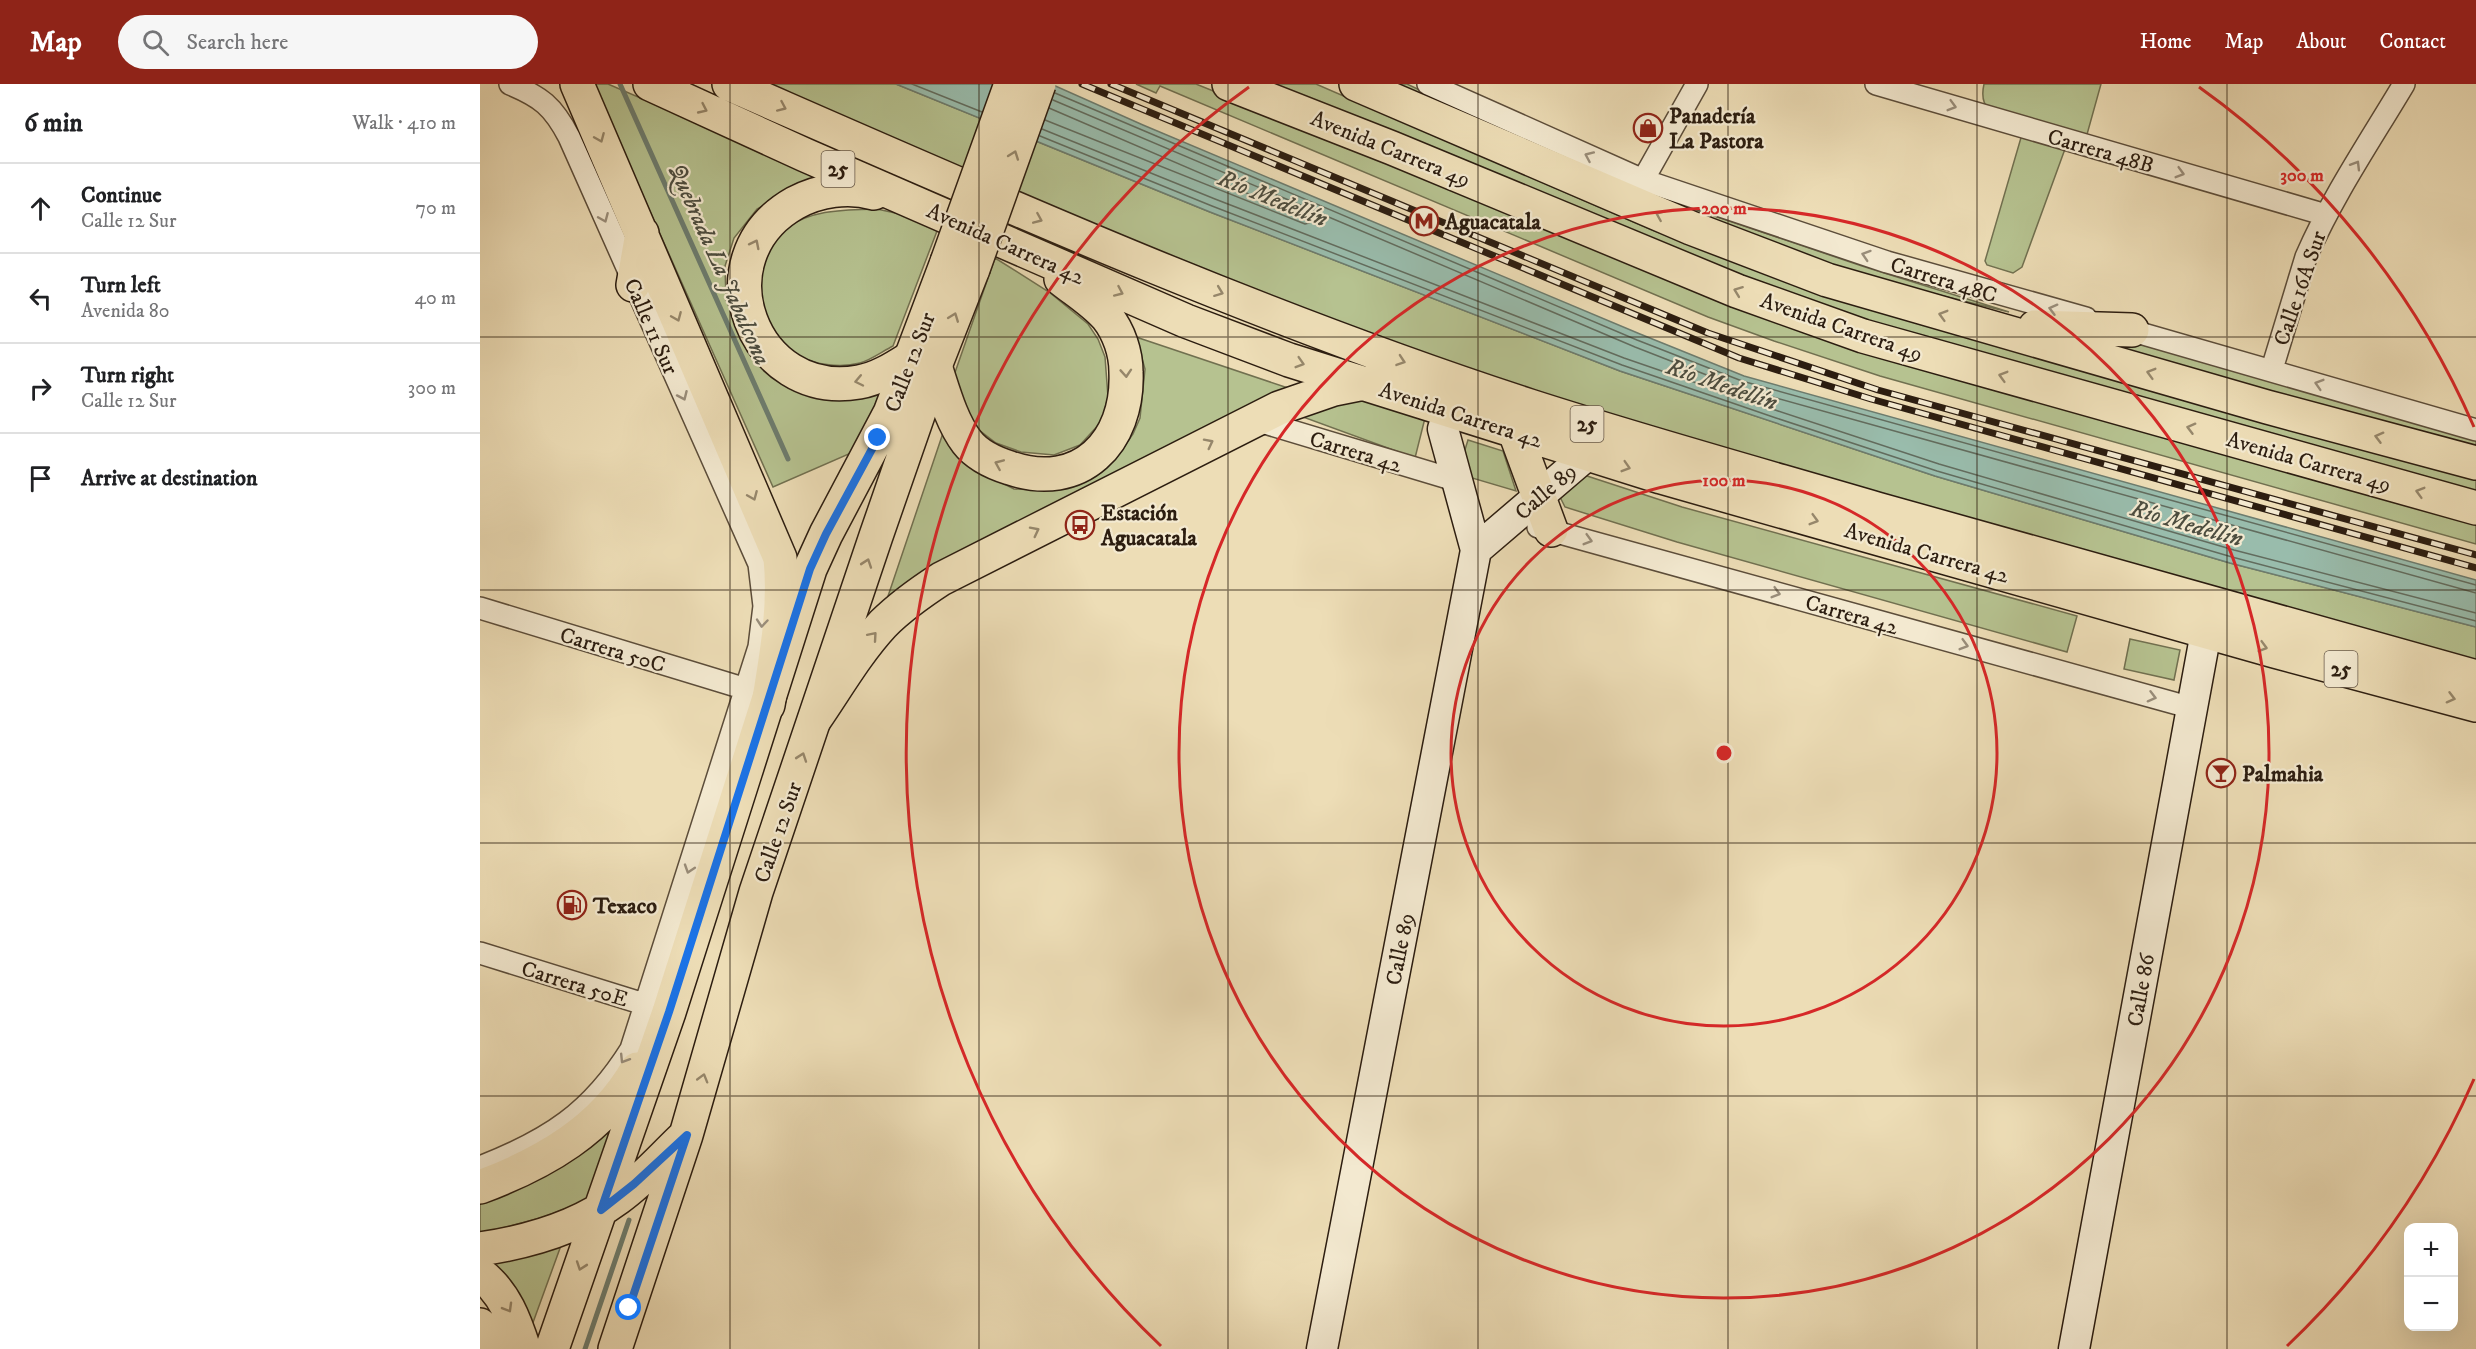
<!DOCTYPE html>
<html lang="en">
<head>
<meta charset="utf-8">
<style>
  :root { --surface:#fff; --page:#f6f6f6; --text:#202124; --muted:#757577; --line:#e0e0e0; --accent:#8f2418 }
  body { margin:0; font-family:"IM FELL DW Pica",serif; background:var(--page); color:var(--text) }
  .controls { position:absolute; right:18px; bottom:18px; display:grid; overflow:hidden; border-radius:12px; box-shadow:0 6px 24px #0002 }
  .controls button { width:54px; height:54px; display:grid; place-items:center; padding:0; border:0; border-bottom:2px solid var(--line); background:var(--surface); color:var(--text); font:30px sans-serif }
  .stop { position:absolute; width:18px; height:18px; margin:-14px; border:4px solid #1a73e8; border-radius:50%; background:#fff }
  .stop.end { background:#1a73e8; border-color:#fff; box-shadow:0 2px 6px #0008 }
  .list { margin:0; padding:0; list-style:none }
  h2 { display:flex; justify-content:space-between; align-items:center; height:78px; margin:0; padding:0 24px; font-size:26px }
  h2 small { font-size:20px; font-weight:400; color:var(--muted) }
  .list li { display:grid; grid-template-columns:39px 1fr auto; gap:18px; align-items:center; box-sizing:border-box; height:90px; padding:0 24px; border-top:2px solid var(--line) }
  .list b { display:block; font-size:22px; white-space:nowrap }
  .list p { margin:0; font-size:20px; white-space:nowrap; color:var(--muted) }
  .list em { font-size:20px; font-style:normal; color:var(--muted) }
  .icon { flex:none; width:33px; height:33px; fill:none; stroke:currentColor; stroke-width:2; stroke-linecap:round; stroke-linejoin:round }
  .map { position:relative; flex:none; width:1996px; height:1265px; overflow:hidden }
  header { display:flex; align-items:center; gap:36px; box-sizing:border-box; height:84px; padding:0 30px; background:var(--accent); color:#fff }
  header strong { font-size:28px }
  nav { display:flex; gap:33px; margin-inline-start:auto; font-size:21px }
  .search { width:420px; height:54px; background:var(--page); display:flex; align-items:center; gap:15px; box-sizing:border-box; padding:0 21px; border-radius:33px; color:var(--muted); font-size:22px }
  main { display:flex }
  aside { flex:1; background:var(--surface) }
  .map>svg:first-child { display:block }
  .green { fill:#b6c290; stroke:#717050; stroke-width:1.5 }
  .water { fill:#99bcac; stroke:#6d7c6e; stroke-width:1.5 }
  .lines { fill:none; stroke-linecap:round; stroke-linejoin:round }
  .shore { stroke:#626c5e; stroke-width:1.5 }
  .stream { stroke:#6d7c6e; stroke-width:5 }
  .street-casing { stroke:#5c4d3a; stroke-width:24 }
  .secondary-casing { stroke:#2c1d10; stroke-width:33 }
  .primary-casing { stroke:#2c1d10; stroke-width:36 }
  .highway-casing { stroke:#2c1d10; stroke-width:36 }
  .street { stroke:#f3e9d0; stroke-width:21 }
  .secondary { stroke:#f3e9d0; stroke-width:30 }
  .primary { stroke:#edddb6; stroke-width:33 }
  .highway { stroke:#edddb6; stroke-width:33 }
  .rail-casing { stroke:#2c1d10; stroke-width:7 }
  .rail { stroke:#f3e9d0; stroke-width:4.5; stroke-dasharray:14; stroke-linecap:butt }
  .primary-bridge-casing { stroke:#2c1d10; stroke-width:36; stroke-linecap:butt }
  .primary-bridge { stroke:#edddb6; stroke-width:33 }
  .oneway { stroke:#998d7a }
  .oneway2 { stroke:#96876b }
  .route { stroke:#1a73e8; stroke-width:8 }
  .grid { fill:none; stroke:#2c1d10; stroke-width:1.5; stroke-opacity:0.55 }
  .ring { fill:none; stroke:#d62828; stroke-width:3 }
  .labels { text-anchor:middle; stroke-width:4.5; stroke-linejoin:round; paint-order:stroke }
  .shield { fill:#f3e9d0; stroke:#685a4a; stroke-width:1.5 }
  .shield-label { font-size:21px; font-weight:bold; fill:#2c1d10 }
  .poi-label { font-size:22px; font-weight:bold; fill:#2c1d10; stroke:#f3e9d0; text-anchor:start }
  .street-label { font-size:22px; fill:#2c1d10; stroke:#f3e9d0 }
  .water-label { font-size:24px; font-style:italic; fill:#4d4d3f; stroke:#f3e9d0 }
  .centre { fill:#d62828; stroke:#f3e9d0; stroke-width:3 }
  .ring-label { font-size:18px; text-anchor:middle; font-weight:bold; fill:#d62828; stroke:#f3e9d0; stroke-width:4.5; stroke-linejoin:round; paint-order:stroke }
</style>
</head>
<body>
<header>
<strong>Map</strong>
<div class="search"><svg class="icon" aria-label="search" viewBox="0 0 24 24"><circle cx="10" cy="10" r="6"/><path d="M15 15l6 6"/></svg>Search here</div>
<nav><a>Home</a><a>Map</a><a>About</a><a>Contact</a></nav>
</header>
<main>
<aside>
<h2>6 min<small>Walk · 410 m</small></h2>
<ul class="list">
<li><svg class="icon" aria-label="ahead" viewBox="0 0 24 24"><path d="M12 20V5M6 11l6-6 6 6"/></svg><div><b>Continue</b><p>Calle 12 Sur</p></div><em>70 m</em></li>
<li><svg class="icon" aria-label="left" viewBox="0 0 24 24"><path d="M17 20v-9H6M10 6l-5 5 5 5"/></svg><div><b>Turn left</b><p>Avenida 80</p></div><em>40 m</em></li>
<li><svg class="icon" aria-label="right" viewBox="0 0 24 24"><path d="M7 20v-9h11M14 6l5 5-5 5"/></svg><div><b>Turn right</b><p>Calle 12 Sur</p></div><em>300 m</em></li>
<li><svg class="icon" aria-label="arrive" viewBox="0 0 24 24"><path d="M6 21V4h12l-3 4 3 4H6"/></svg><div><b>Arrive at destination</b></div></li>
</ul>
</aside>
<div class="map">
<svg width="1996" height="1265" viewBox="0 0 1996 1265">
  <rect width="100%" height="100%" fill="#edddb6"/>
  <filter id="stains"><feTurbulence type="fractalNoise" baseFrequency=".00333" numOctaves="4"/><feColorMatrix values="0 0 0 0 .2 0 0 0 0 .09 0 0 0 0 .02 0 0 0 .5 -.17"/></filter>
  <radialGradient id="worn" r=".72"><stop offset=".6" stop-color="#630" stop-opacity="0"/><stop offset="1" stop-color="#630" stop-opacity=".3"/></radialGradient>
  <!-- green -->
  <path class="green" d="M 113,0 L 128,0 L 353,97 L 308,108 L 277,125 L 254,154 L 245,182 L 246,216 L 267,263 L 286,286 L 319,305 L 401,305 L 378,366 L 293,403 Z
    M 271,0 L 416,0 L 730,128 L 1140,287 L 1455,392 L 1750,479 L 1996,543 L 1996,583 L 1340,401 L 770,212 Z
    M 656,0 L 716,0 L 1014,120 L 1996,438 L 1996,460 L 1400,292 L 1294,257 L 1228,233 L 680,2 L 676,9 Z
    M 787,0 L 836,0 L 1172,146 L 1294,192 L 1996,393 L 1996,413 L 1286,207 Z
    M 905,0 L 927,0 L 1016,42 L 1208,123 L 1382,182 L 1529,228 L 1365,188 L 1270,156 Z
    M 1504,0 L 1621,0 L 1606,54 L 1589,54 L 1542,183 L 1533,189 L 1507,181 L 1505,177 L 1545,40 C 1521,31 1497,31 1504,0 Z
    M 397,125 L 429,132 L 457,147 L 413,262 C 403,267 391,276 380,279 C 353,286 311,277 293,253 C 271,226 277,166 305,145 C 331,125 366,126 397,125 Z
    M 515,174 L 569,208 L 608,240 L 618,255 L 625,273 L 628,313 L 622,337 L 600,361 L 574,371 L 541,368 L 516,359 L 499,346 L 484,327 L 472,297 Z
    M 656,253 L 811,305 L 402,530 L 463,349 L 496,386 L 534,405 L 557,406 L 642,366 L 653,350 L 660,334 L 665,285 Z
    M 1656,259 L 1996,354 L 1996,366 L 1615,261 Z
    M 881,313 L 945,334 L 935,374 L 823,333 L 852,321 Z
    M 988,356 L 1023,367 L 1036,407 L 992,394 L 983,372 Z
    M 1104,391 L 1202,423 L 1597,532 L 1587,568 L 1197,458 L 1085,423 L 1079,411 Z
    M 1650,555 L 1700,566 L 1694,596 L 1644,585 Z
    M 138,1031 L 118,1112 L 64,1133 L 0,1150 L 0,1111 Z
    M 83,1156 L 51,1244 L 0,1180 Z"/>
  <!-- water -->
  <path class="water" d="M 416,0 L 571,0 L 663,41 L 1160,250 L 1264,292 L 1996,496 L 1996,543 L 1750,479 L 1455,392 L 1140,287 L 730,128 Z"/>
  <g class="lines">
    <!-- shore -->
    <path class="shore" d="M 432,0 L 502,28
      M 575,9 L 1157,256 L 1262,297 L 1996,501
      M 573,16 L 1155,263 L 1260,304 L 1996,509
      M 565,36 L 825,140 L 829,139 L 827,135 L 569,24
      M 562,45 L 735,115 L 1144,274 L 1298,327 L 1459,380 L 1754,466 L 1996,529
      M 560,52 L 732,122 L 1142,281 L 1296,334 L 1457,387 L 1752,473 L 1996,537"/>
    <!-- stream -->
    <path class="stream" d="M 140,0 L 308,375
      M 105,1265 L 149,1136"/>
    <!-- street casing -->
    <g class="street-casing">
      <path id="street" d="M 948,0 L 1163,96 L 1407,178 L 1606,234
        M 1396,0 L 1846,131
        M 1163,96 L 1217,0
        M 1639,243 L 1996,346
        M 1792,285 L 1826,173 C 1852,113 1890,57 1924,0
        M 775,336 L 978,397
        M 1058,443 L 1712,624
        M 0,524 L 266,605
        M 0,869 L 180,925
        M 0,1083 C 69,1056 111,1029 151,965 L 279,563 L 284,522 L 279,480 L 89,53 C 73,22 61,13 30,0"/>
    </g>
    <!-- secondary casing -->
    <g class="secondary-casing">
      <path id="secondary" d="M 996,466 L 1107,371
        M 842,1265 L 996,466 L 963,345 L 969,327
        M 1594,1265 L 1726,548"/>
    </g>
    <!-- primary casing -->
    <g class="primary-casing">
      <path id="primary" d="M 0,1103 C 64,1079 122,1046 157,985
        M 0,1165 C 48,1158 99,1143 138,1114 C 162,1097 182,1074 203,1054
        M 0,1190 C 25,1209 35,1237 44,1265
        M 0,1241 L 22,1265
        M 72,1265 L 189,928 L 330,485 L 346,450 L 410,329 L 467,178
        M 135,1265 L 206,1051 L 276,808 L 396,452 L 455,282 L 493,185"/>
    </g>
    <!-- highway casing -->
    <g class="highway-casing">
      <path id="highway" d="M 97,0 L 300,474 C 305,524 296,571 288,621
        M 170,0 L 325,71 L 706,237 L 809,276 L 1181,393 L 1794,567 L 1996,621
        M 249,0 C 512,115 776,233 1050,322 C 1165,359 1281,391 1397,425 C 1596,482 1796,536 1996,593
        M 749,0 L 912,64 L 1257,207 L 1383,252 L 1996,424
        M 876,0 L 1211,144 L 1347,196 L 1787,323 L 1996,379
        M 394,109 C 368,102 339,106 315,119 C 218,174 273,317 379,298 C 398,295 416,283 432,273
        M 153,201 L 162,149
        M 1555,243 L 1652,246
        M 455,282 C 463,306 471,337 487,358 C 497,371 514,379 530,384 C 600,408 649,358 646,288 C 646,269 639,248 627,233 C 614,218 596,207 581,195
        M 1035,348 L 1071,446
        M 335,635 C 357,603 377,568 403,540 C 420,523 441,508 461,495 L 799,324 L 854,305 L 884,299"/>
    </g>
    <!-- street -->
    <use href="#street" class="street"/>
    <!-- secondary -->
    <use href="#secondary" class="secondary"/>
    <!-- primary -->
    <use href="#primary" class="primary"/>
    <!-- highway -->
    <use href="#highway" class="highway"/>
    <!-- rail casing -->
    <g class="rail-casing">
      <path id="rail" d="M 602,0 L 1259,274 L 1391,315 L 1996,484
        M 631,0 L 1228,249 L 1398,306 L 1996,471"/>
    </g>
    <!-- rail -->
    <use href="#rail" class="rail"/>
    <!-- primary-bridge casing -->
    <g class="primary-bridge-casing">
      <path id="primary-bridge" d="M 467,178 L 531,0
        M 493,185 L 559,0"/>
    </g>
    <!-- primary-bridge -->
    <use href="#primary-bridge" class="primary-bridge"/>
  </g>
  <!-- one-way arrows -->
  <defs><path id="oneway-chevron" d="M-2-3.5L2.5 0L-2 3.5" fill="none" stroke-width="1.6" stroke-linecap="round" stroke-linejoin="round" transform="scale(1.5)"/></defs>
  <g class="oneway">
    <use href="#oneway-chevron" transform="translate(1472 22) rotate(16)"/>
    <use href="#oneway-chevron" transform="translate(1109 72) rotate(-156)"/>
    <use href="#oneway-chevron" transform="translate(1876 81) rotate(-59)"/>
    <use href="#oneway-chevron" transform="translate(1700 89) rotate(16)"/>
    <use href="#oneway-chevron" transform="translate(124 134) rotate(67)"/>
    <use href="#oneway-chevron" transform="translate(1386 171) rotate(-162)"/>
    <use href="#oneway-chevron" transform="translate(1573 225) rotate(-165)"/>
    <use href="#oneway-chevron" transform="translate(1839 300) rotate(-163)"/>
    <use href="#oneway-chevron" transform="translate(203 312) rotate(66)"/>
    <use href="#oneway-chevron" transform="translate(1108 456) rotate(16)"/>
    <use href="#oneway-chevron" transform="translate(1296 509) rotate(16)"/>
    <use href="#oneway-chevron" transform="translate(282 539) rotate(95)"/>
    <use href="#oneway-chevron" transform="translate(1484 561) rotate(16)"/>
    <use href="#oneway-chevron" transform="translate(1672 613) rotate(15)"/>
    <use href="#oneway-chevron" transform="translate(209 785) rotate(108)"/>
    <use href="#oneway-chevron" transform="translate(144 975) rotate(122)"/>
  </g>
  <g class="oneway2">
    <use href="#oneway-chevron" transform="translate(302 23) rotate(24)"/>
    <use href="#oneway-chevron" transform="translate(223 25) rotate(25)"/>
    <use href="#oneway-chevron" transform="translate(120 54) rotate(67)"/>
    <use href="#oneway-chevron" transform="translate(534 71) rotate(-70)"/>
    <use href="#oneway-chevron" transform="translate(1180 131) rotate(-157)"/>
    <use href="#oneway-chevron" transform="translate(558 135) rotate(23)"/>
    <use href="#oneway-chevron" transform="translate(275 160) rotate(-63)"/>
    <use href="#oneway-chevron" transform="translate(1258 207) rotate(-159)"/>
    <use href="#oneway-chevron" transform="translate(639 208) rotate(24)"/>
    <use href="#oneway-chevron" transform="translate(739 208) rotate(21)"/>
    <use href="#oneway-chevron" transform="translate(1463 231) rotate(-164)"/>
    <use href="#oneway-chevron" transform="translate(197 233) rotate(67)"/>
    <use href="#oneway-chevron" transform="translate(474 233) rotate(-69)"/>
    <use href="#oneway-chevron" transform="translate(921 277) rotate(19)"/>
    <use href="#oneway-chevron" transform="translate(820 279) rotate(17)"/>
    <use href="#oneway-chevron" transform="translate(646 289) rotate(86)"/>
    <use href="#oneway-chevron" transform="translate(1671 289) rotate(-164)"/>
    <use href="#oneway-chevron" transform="translate(1523 292) rotate(-164)"/>
    <use href="#oneway-chevron" transform="translate(379 297) rotate(168)"/>
    <use href="#oneway-chevron" transform="translate(1711 344) rotate(-165)"/>
    <use href="#oneway-chevron" transform="translate(1899 353) rotate(-165)"/>
    <use href="#oneway-chevron" transform="translate(729 359) rotate(-27)"/>
    <use href="#oneway-chevron" transform="translate(519 380) rotate(-157)"/>
    <use href="#oneway-chevron" transform="translate(1146 383) rotate(17)"/>
    <use href="#oneway-chevron" transform="translate(1940 408) rotate(-164)"/>
    <use href="#oneway-chevron" transform="translate(273 412) rotate(67)"/>
    <use href="#oneway-chevron" transform="translate(1334 436) rotate(16)"/>
    <use href="#oneway-chevron" transform="translate(555 447) rotate(-27)"/>
    <use href="#oneway-chevron" transform="translate(387 479) rotate(-71)"/>
    <use href="#oneway-chevron" transform="translate(393 552) rotate(-49)"/>
    <use href="#oneway-chevron" transform="translate(1783 563) rotate(16)"/>
    <use href="#oneway-chevron" transform="translate(1971 614) rotate(15)"/>
    <use href="#oneway-chevron" transform="translate(322 673) rotate(-71)"/>
    <use href="#oneway-chevron" transform="translate(223 994) rotate(-74)"/>
    <use href="#oneway-chevron" transform="translate(101 1182) rotate(109)"/>
    <use href="#oneway-chevron" transform="translate(28 1224) rotate(60)"/>
  </g>
  <g class="lines">
    <!-- route -->
    <path class="route" d="M 149,1224 L 207,1051 L 154,1100 L 121,1126 L 189,928 L 330,485 L 346,450 L 398,354"/>
  </g>
  <!-- grid -->
  <path class="grid" d="M 250,0 L 250,1265M 499,0 L 499,1265M 748,0 L 748,1265M 998,0 L 998,1265M 1248,0 L 1248,1265M 1497,0 L 1497,1265M 1747,0 L 1747,1265M 0,253 L 1996,253M 0,506 L 1996,506M 0,759 L 1996,759M 0,1012 L 1996,1012"/>
  <!-- distance rings -->
  <g class="ring">
    <circle cx="1244" cy="669" r="273"/>
    <circle cx="1244" cy="669" r="545"/>
    <path d="M1994 995A818 818 0 0 1 1807 1262M681 1262A818 818 0 0 1 769 3M1719 3A818 818 0 0 1 1994 343"/>
  </g>
  <!-- icons -->
  <defs>
    <g id="shop-ring" transform="scale(1.5)"><circle r="9.5" fill="#f3e9d0" stroke="#8f2418" stroke-width="1.5"/><path d="M-5-2.5h2.3a2.7 3.5 0 0 1 5.4 0H5L5.5 6h-11ZM-1.5-2.5h3a1.5 2.3 0 0 0-3 0Z" fill="#8f2418"/></g>
    <g id="metro-ring" transform="scale(1.5)"><circle r="9.5" fill="#f3e9d0" stroke="#8f2418" stroke-width="1.5"/><path d="M-5.5 5V-5H-3L0 0L3-5H5.5V5H3V-.5L0 4L-3-.5V5Z" fill="#8f2418"/></g>
    <g id="bus-ring" transform="scale(1.5)"><circle r="9.5" fill="#f3e9d0" stroke="#8f2418" stroke-width="1.5"/><path d="M-5-6H5V4H4V6H2V4H-2V6H-4V4H-5ZM-3.5-4V0h7V-4ZM-3.5 1.2v1.5H-2V1.2ZM2 1.2v1.5H3.5V1.2Z" fill="#8f2418"/></g>
    <g id="bar-ring" transform="scale(1.5)"><circle r="9.5" fill="#f3e9d0" stroke="#8f2418" stroke-width="1.5"/><path d="M-6-5H6L.8 .8V4.5H3.5V6h-7V4.5H-.8V.8Z" fill="#8f2418"/></g>
    <g id="fuel-ring" transform="scale(1.5)"><circle r="9.5" fill="#f3e9d0" stroke="#8f2418" stroke-width="1.5"/><path d="M-5.5-6h7V0h2V4h1.3V-2.5L3-4.5l.8-.8L6-3V5H2.5V1h-1V6h-7ZM-4.2-4.7v3.2H.2V-4.7Z" fill="#8f2418"/></g>
  </defs>
  <g fill-rule="evenodd">
    <use href="#shop-ring" x="1168" y="44"/>
    <use href="#metro-ring" x="944" y="137"/>
    <use href="#bus-ring" x="600" y="441"/>
    <use href="#bar-ring" x="1741" y="689"/>
    <use href="#fuel-ring" x="92" y="821"/>
  </g>
  <g class="labels">
    <!-- shield labels -->
    <g class="shield">
      <rect x="341.5" y="67" width="33" height="36" rx="4.5"/>
      <rect x="1090.5" y="322" width="33" height="36" rx="4.5"/>
      <rect x="1844.5" y="567" width="33" height="36" rx="4.5"/>
    </g>
    <g class="shield-label">
      <text x="358" y="92">25</text>
      <text x="1107" y="347">25</text>
      <text x="1861" y="592">25</text>
    </g>
    <!-- poi labels -->
    <g class="poi-label">
      <text x="1189" y="39">Panadería<tspan x="1189" dy="25">La Pastora</tspan></text>
      <text x="965" y="145">Aguacatala</text>
      <text x="621" y="436">Estación<tspan x="621" dy="25">Aguacatala</tspan></text>
      <text x="1762" y="697">Palmahia</text>
      <text x="113" y="829">Texaco</text>
    </g>
    <!-- street labels -->
    <g class="street-label">
      <text transform="translate(911 64) rotate(22)" y="8">Avenida Carrera 49</text>
      <text transform="translate(1621 66) rotate(16)" y="8">Carrera 48B</text>
      <text transform="translate(526 159) rotate(24)" y="8">Avenida Carrera 42</text>
      <text transform="translate(1464 195) rotate(17)" y="8">Carrera 48C</text>
      <text transform="translate(1819 204) rotate(-71)" y="8">Calle 16A Sur</text>
      <text transform="translate(172 242) rotate(66)" y="8">Calle 11 Sur</text>
      <text transform="translate(1362 242) rotate(19)" y="8">Avenida Carrera 49</text>
      <text transform="translate(429 278) rotate(-69)" y="8">Calle 12 Sur</text>
      <text transform="translate(981 330) rotate(18)" y="8">Avenida Carrera 42</text>
      <text transform="translate(876 367) rotate(17)" y="8">Carrera 42</text>
      <text transform="translate(1829 377) rotate(16)" y="8">Avenida Carrera 49</text>
      <text transform="translate(1065 407) rotate(-41)" y="8">Calle 89</text>
      <text transform="translate(1447 468) rotate(16)" y="8">Avenida Carrera 42</text>
      <text transform="translate(1372 530) rotate(16)" y="8">Carrera 42</text>
      <text transform="translate(133 565) rotate(17)" y="8">Carrera 50C</text>
      <text transform="translate(297 748) rotate(-71)" y="8">Calle 12 Sur</text>
      <text transform="translate(919 865) rotate(-79)" y="8">Calle 89</text>
      <text transform="translate(95 899) rotate(17)" y="8">Carrera 50E</text>
      <text transform="translate(1660 906) rotate(-80)" y="8">Calle 86</text>
    </g>
    <!-- water labels -->
    <g class="water-label">
      <text transform="translate(793 114) rotate(22)" y="8">Río Medellín</text>
      <text transform="translate(240 180) rotate(66)" y="8">Quebrada La Jabalcona</text>
      <text transform="translate(1242 300) rotate(19)" y="8">Río Medellín</text>
      <text transform="translate(1707 439) rotate(16)" y="8">Río Medellín</text>
    </g>
  </g>
  <circle cx="1244" cy="669" r="9" class="centre"/>
  <g class="ring-label">
    <text x="1822" y="97">300 m</text>
    <text x="1244" y="130">200 m</text>
    <text x="1244" y="402">100 m</text>
  </g>
  <rect width="100%" height="100%" filter="url(#stains)"/>
  <rect width="100%" height="100%" fill="url(#worn)"/>
</svg>
<div class="controls">
<button>+</button>
<button>−</button>
</div>
<div class="stop" style="left:149px;top:1224px"></div>
<div class="stop end" style="left:398px;top:354px"></div>
</div>
</main>
</body>
</html>
